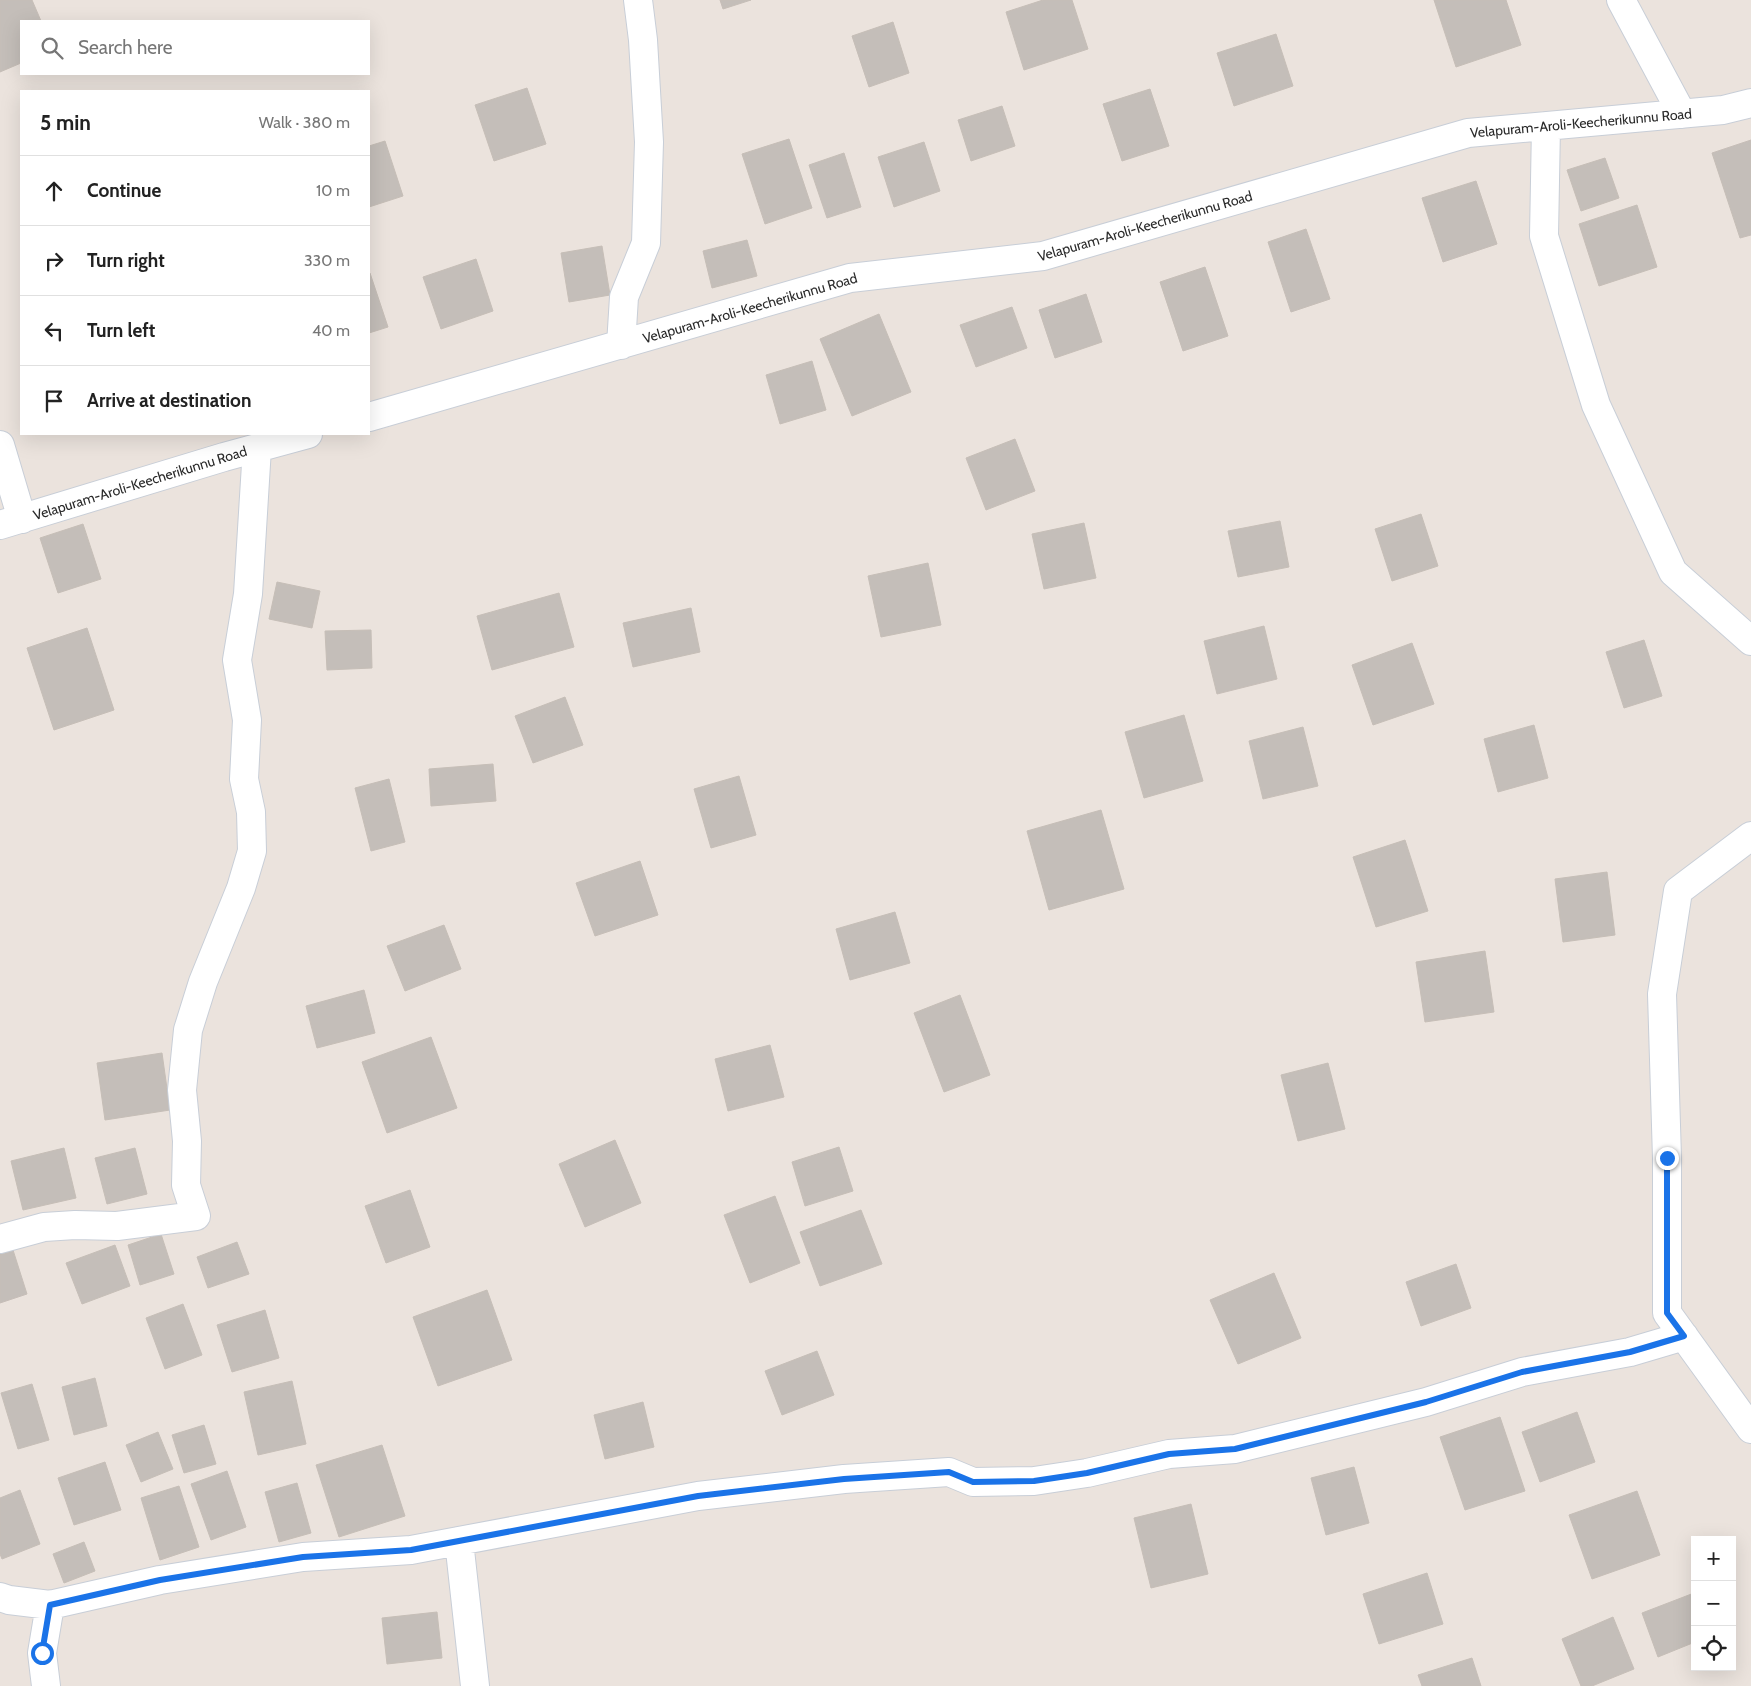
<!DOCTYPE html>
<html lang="en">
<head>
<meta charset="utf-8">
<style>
  :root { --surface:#fff; --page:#f2f2f2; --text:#222; --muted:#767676; --line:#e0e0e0 }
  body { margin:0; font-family:Cabin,sans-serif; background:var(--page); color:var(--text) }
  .controls { position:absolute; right:15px; bottom:15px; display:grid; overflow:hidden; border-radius:0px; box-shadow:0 5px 20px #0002 }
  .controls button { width:45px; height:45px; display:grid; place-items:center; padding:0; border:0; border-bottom:1px solid var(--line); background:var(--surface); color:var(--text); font:25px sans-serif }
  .stop { position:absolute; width:15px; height:15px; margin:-11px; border:4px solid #1a73e8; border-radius:50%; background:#fff }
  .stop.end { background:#1a73e8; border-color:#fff; box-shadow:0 1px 5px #0008 }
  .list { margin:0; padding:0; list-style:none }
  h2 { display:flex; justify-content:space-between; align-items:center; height:65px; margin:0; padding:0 20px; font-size:21px }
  h2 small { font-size:16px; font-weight:400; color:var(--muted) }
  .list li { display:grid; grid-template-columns:32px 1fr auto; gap:15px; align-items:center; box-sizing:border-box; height:70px; padding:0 20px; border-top:1px solid var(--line) }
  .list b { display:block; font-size:19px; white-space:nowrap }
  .list em { font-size:16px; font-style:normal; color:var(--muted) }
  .icon { flex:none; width:28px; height:28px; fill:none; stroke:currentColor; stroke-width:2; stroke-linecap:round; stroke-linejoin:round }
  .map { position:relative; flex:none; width:1751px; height:1686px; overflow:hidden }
  .search { position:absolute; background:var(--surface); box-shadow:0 5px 20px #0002; left:20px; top:20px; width:350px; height:55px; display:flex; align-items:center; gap:12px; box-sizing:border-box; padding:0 18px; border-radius:0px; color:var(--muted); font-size:19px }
  .panel { position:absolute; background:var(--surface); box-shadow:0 5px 20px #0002; left:20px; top:90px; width:350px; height:345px; border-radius:0px }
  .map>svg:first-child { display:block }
  .building { fill:#c4beb9; stroke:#c6beb7 }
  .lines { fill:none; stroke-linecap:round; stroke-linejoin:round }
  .minor-casing { stroke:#c8ced7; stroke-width:30 }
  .minor { stroke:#fff; stroke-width:28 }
  .route { stroke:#1a73e8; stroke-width:6 }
  .labels { text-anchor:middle; stroke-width:4; stroke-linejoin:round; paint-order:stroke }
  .street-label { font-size:14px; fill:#2a2a2a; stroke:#fff }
</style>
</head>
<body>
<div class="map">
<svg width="1751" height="1686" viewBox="0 0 1751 1686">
  <rect width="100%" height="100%" fill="#ebe3dd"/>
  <!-- building -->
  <path class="building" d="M 0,0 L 32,0 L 41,21 L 21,21 L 21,63 L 0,72 Z
    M 720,0 L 751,0 L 723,9 Z
    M 1043,0 L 1072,0 L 1088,49 L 1024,70 L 1006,12 Z
    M 1434,0 L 1506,0 L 1521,45 L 1456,67 Z
    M 893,22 L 909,73 L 869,87 L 852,36 Z
    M 1276,34 L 1293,86 L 1234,106 L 1217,53 Z
    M 527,88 L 546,144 L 494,161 L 475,105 Z
    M 1150,89 L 1169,146 L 1122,161 L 1103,104 Z
    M 1002,106 L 1015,146 L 971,161 L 958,120 Z
    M 789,139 L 812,208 L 765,224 L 742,154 Z
    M 1751,140 L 1751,235 L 1740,238 L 1712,153 Z
    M 385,141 L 403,196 L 369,207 L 369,146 Z
    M 924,142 L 940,191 L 894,207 L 878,157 Z
    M 844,153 L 861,207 L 827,218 L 809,165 Z
    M 1605,158 L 1619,198 L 1581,211 L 1567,170 Z
    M 1476,181 L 1497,244 L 1443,262 L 1422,198 Z
    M 1637,205 L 1657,267 L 1599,286 L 1579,224 Z
    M 1306,229 L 1330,299 L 1291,312 L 1268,242 Z
    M 747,240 L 757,276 L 712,288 L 703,251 Z
    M 602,246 L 610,295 L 569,302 L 561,253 Z
    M 476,259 L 493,311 L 441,329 L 423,277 Z
    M 1205,267 L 1228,336 L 1183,351 L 1160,282 Z
    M 369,273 L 370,273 L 388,327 L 369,333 Z
    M 1086,294 L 1102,342 L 1055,358 L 1039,310 Z
    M 1012,307 L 1027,348 L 976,367 L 960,325 Z
    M 879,314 L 911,392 L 852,416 L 820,339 Z
    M 812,361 L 826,410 L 780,424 L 766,375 Z
    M 1015,439 L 1035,491 L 986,510 L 966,458 Z
    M 1421,514 L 1438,566 L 1392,581 L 1375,529 Z
    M 1280,521 L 1289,567 L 1238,577 L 1228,531 Z
    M 1084,523 L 1096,578 L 1044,589 L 1032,534 Z
    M 83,524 L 101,579 L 58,593 L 40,538 Z
    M 928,563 L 941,625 L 881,637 L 868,576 Z
    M 277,582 L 320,591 L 312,628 L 269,619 Z
    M 559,593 L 574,647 L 492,670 L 477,616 Z
    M 691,608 L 700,652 L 633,667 L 623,623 Z
    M 1264,626 L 1277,679 L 1217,694 L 1204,641 Z
    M 87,628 L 114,710 L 54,730 L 27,648 Z
    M 371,630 L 372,668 L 327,670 L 325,631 Z
    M 1644,640 L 1662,696 L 1624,708 L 1606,652 Z
    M 1412,643 L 1434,704 L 1373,725 L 1352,665 Z
    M 565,697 L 583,745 L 533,763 L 515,716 Z
    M 1184,715 L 1203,781 L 1144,798 L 1125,732 Z
    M 1534,725 L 1548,778 L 1498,792 L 1484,739 Z
    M 1303,727 L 1318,786 L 1263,799 L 1249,741 Z
    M 493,764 L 496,801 L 431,806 L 429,769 Z
    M 739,776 L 756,835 L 711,848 L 694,789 Z
    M 389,779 L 405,842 L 371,851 L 355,788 Z
    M 1101,810 L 1124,889 L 1049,910 L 1027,831 Z
    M 1405,840 L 1428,911 L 1376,927 L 1353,857 Z
    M 640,861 L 658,915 L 595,936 L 576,883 Z
    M 1607,872 L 1615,935 L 1563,942 L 1555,879 Z
    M 895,912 L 910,963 L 850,980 L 836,929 Z
    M 444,925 L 461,969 L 405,991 L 387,946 Z
    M 1485,951 L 1494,1012 L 1425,1022 L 1416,962 Z
    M 364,990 L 375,1033 L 317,1048 L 306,1006 Z
    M 960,995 L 990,1075 L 944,1092 L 914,1013 Z
    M 431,1037 L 457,1108 L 387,1133 L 362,1062 Z
    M 770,1045 L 784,1097 L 728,1111 L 715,1059 Z
    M 162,1053 L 170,1110 L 105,1120 L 97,1063 Z
    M 1328,1063 L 1345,1129 L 1298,1141 L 1281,1075 Z
    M 615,1140 L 641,1203 L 585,1227 L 559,1164 Z
    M 839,1147 L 853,1191 L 805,1206 L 792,1162 Z
    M 64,1148 L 76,1198 L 23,1210 L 11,1161 Z
    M 135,1148 L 147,1194 L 107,1204 L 95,1158 Z
    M 410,1190 L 430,1247 L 386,1263 L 365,1206 Z
    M 775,1196 L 800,1263 L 750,1283 L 724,1215 Z
    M 861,1210 L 882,1264 L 820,1286 L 800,1232 Z
    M 161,1234 L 174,1274 L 140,1285 L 128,1245 Z
    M 237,1242 L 249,1274 L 208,1288 L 197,1257 Z
    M 115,1245 L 130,1286 L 82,1304 L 66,1263 Z
    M 13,1250 L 27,1294 L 0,1303 L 0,1254 Z
    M 1456,1264 L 1471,1308 L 1421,1326 L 1406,1282 Z
    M 1274,1273 L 1301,1338 L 1238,1364 L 1210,1300 Z
    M 487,1290 L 512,1360 L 438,1386 L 413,1317 Z
    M 183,1304 L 202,1355 L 165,1369 L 146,1318 Z
    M 265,1310 L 279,1358 L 232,1372 L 217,1325 Z
    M 817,1351 L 834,1395 L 782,1415 L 765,1371 Z
    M 95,1378 L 107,1426 L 74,1435 L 62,1387 Z
    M 292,1381 L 306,1444 L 258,1455 L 244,1392 Z
    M 32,1384 L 49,1440 L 18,1449 L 1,1393 Z
    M 643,1402 L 654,1447 L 605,1459 L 594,1415 Z
    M 1577,1412 L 1595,1462 L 1540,1482 L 1522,1432 Z
    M 1500,1417 L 1525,1491 L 1465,1510 L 1440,1437 Z
    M 204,1425 L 216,1464 L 184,1473 L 172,1435 Z
    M 158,1432 L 173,1469 L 141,1482 L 126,1445 Z
    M 382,1445 L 405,1516 L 339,1537 L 316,1465 Z
    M 105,1462 L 121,1510 L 74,1525 L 58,1478 Z
    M 1354,1467 L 1369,1523 L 1326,1535 L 1311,1478 Z
    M 227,1471 L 246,1527 L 211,1540 L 191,1484 Z
    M 297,1483 L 311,1533 L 279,1542 L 265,1492 Z
    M 179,1486 L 199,1547 L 160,1560 L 141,1498 Z
    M 20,1490 L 40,1544 L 2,1559 L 0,1554 L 0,1498 Z
    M 1637,1491 L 1660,1555 L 1592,1579 L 1569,1515 Z
    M 1191,1504 L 1208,1574 L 1151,1588 L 1134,1518 Z
    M 84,1542 L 95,1571 L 64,1583 L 53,1554 Z
    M 1427,1573 L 1443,1624 L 1379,1644 L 1363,1594 Z
    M 1694,1593 L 1695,1642 L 1658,1657 L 1642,1613 Z
    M 437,1612 L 442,1658 L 387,1664 L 382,1618 Z
    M 1613,1617 L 1634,1669 L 1592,1686 L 1581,1686 L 1562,1639 Z
    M 1472,1658 L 1481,1686 L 1422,1686 L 1418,1675 Z"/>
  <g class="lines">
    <!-- minor casing -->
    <g class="minor-casing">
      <path id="minor" d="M 1621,0 L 1682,114
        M 1546,126 L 1544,236 L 1596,405 L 1673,572 L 1751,641
        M 621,345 L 624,297 L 646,243 L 649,142 L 643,40 L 638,0
        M 369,417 L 850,278 L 1043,256 L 1468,133 L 1723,110 L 1751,103
        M 0,445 L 22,519
        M 0,525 L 224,457 L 308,434
        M 1751,836 L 1678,891 L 1662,994 L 1667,1158 L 1667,1313 L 1751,1429
        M 0,1239 L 44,1227 L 75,1225 L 117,1226 L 196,1216 L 186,1185 L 187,1141 L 182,1090 L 188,1030 L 203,982 L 241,888 L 252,851 L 251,812 L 244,779 L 247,720 L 237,660 L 248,594 L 257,448
        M 459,1541 L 475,1686
        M 0,1597 L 9,1600 L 50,1605
        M 46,1686 L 42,1653 L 50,1605 L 160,1580 L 303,1557 L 411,1550 L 698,1496 L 844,1479 L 949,1472 L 973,1482 L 1034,1481 L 1087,1473 L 1169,1454 L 1235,1449 L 1426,1402 L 1522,1372 L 1630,1352 L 1684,1336"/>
    </g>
    <!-- minor -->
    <use href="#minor" class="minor"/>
  </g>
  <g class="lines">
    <!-- route -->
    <path class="route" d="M 42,1653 L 50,1605 L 160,1580 L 303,1557 L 411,1550 L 698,1496 L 844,1479 L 949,1472 L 973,1482 L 1034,1481 L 1087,1473 L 1169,1454 L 1235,1449 L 1426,1402 L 1522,1372 L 1630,1352 L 1684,1336 L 1667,1313 L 1667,1158"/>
  </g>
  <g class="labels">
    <!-- street labels -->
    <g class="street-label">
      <text transform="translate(1581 123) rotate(-5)" y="5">Velapuram-Aroli-Keecherikunnu Road</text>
      <text transform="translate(1145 226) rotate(-16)" y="5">Velapuram-Aroli-Keecherikunnu Road</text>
      <text transform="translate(750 308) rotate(-16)" y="5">Velapuram-Aroli-Keecherikunnu Road</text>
      <text transform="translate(140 483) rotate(-17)" y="5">Velapuram-Aroli-Keecherikunnu Road</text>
    </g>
  </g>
</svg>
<div class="controls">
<button>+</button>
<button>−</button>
<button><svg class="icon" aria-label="locate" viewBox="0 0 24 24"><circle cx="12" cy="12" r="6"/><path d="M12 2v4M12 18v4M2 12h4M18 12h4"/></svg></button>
</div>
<div class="stop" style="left:42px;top:1653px"></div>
<div class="stop end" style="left:1667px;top:1158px"></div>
<div class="search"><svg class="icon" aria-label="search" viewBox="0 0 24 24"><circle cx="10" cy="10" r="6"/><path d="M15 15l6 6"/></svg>Search here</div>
<section class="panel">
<h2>5 min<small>Walk · 380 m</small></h2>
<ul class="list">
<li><svg class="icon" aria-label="ahead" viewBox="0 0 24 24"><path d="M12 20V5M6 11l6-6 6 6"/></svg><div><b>Continue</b></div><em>10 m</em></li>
<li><svg class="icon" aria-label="right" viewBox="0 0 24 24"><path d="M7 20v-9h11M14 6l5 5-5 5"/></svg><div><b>Turn right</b></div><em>330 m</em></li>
<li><svg class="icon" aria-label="left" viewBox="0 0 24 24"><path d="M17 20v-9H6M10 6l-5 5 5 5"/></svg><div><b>Turn left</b></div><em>40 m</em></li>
<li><svg class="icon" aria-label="arrive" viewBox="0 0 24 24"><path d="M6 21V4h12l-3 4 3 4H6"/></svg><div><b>Arrive at destination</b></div></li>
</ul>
</section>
</div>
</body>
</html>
